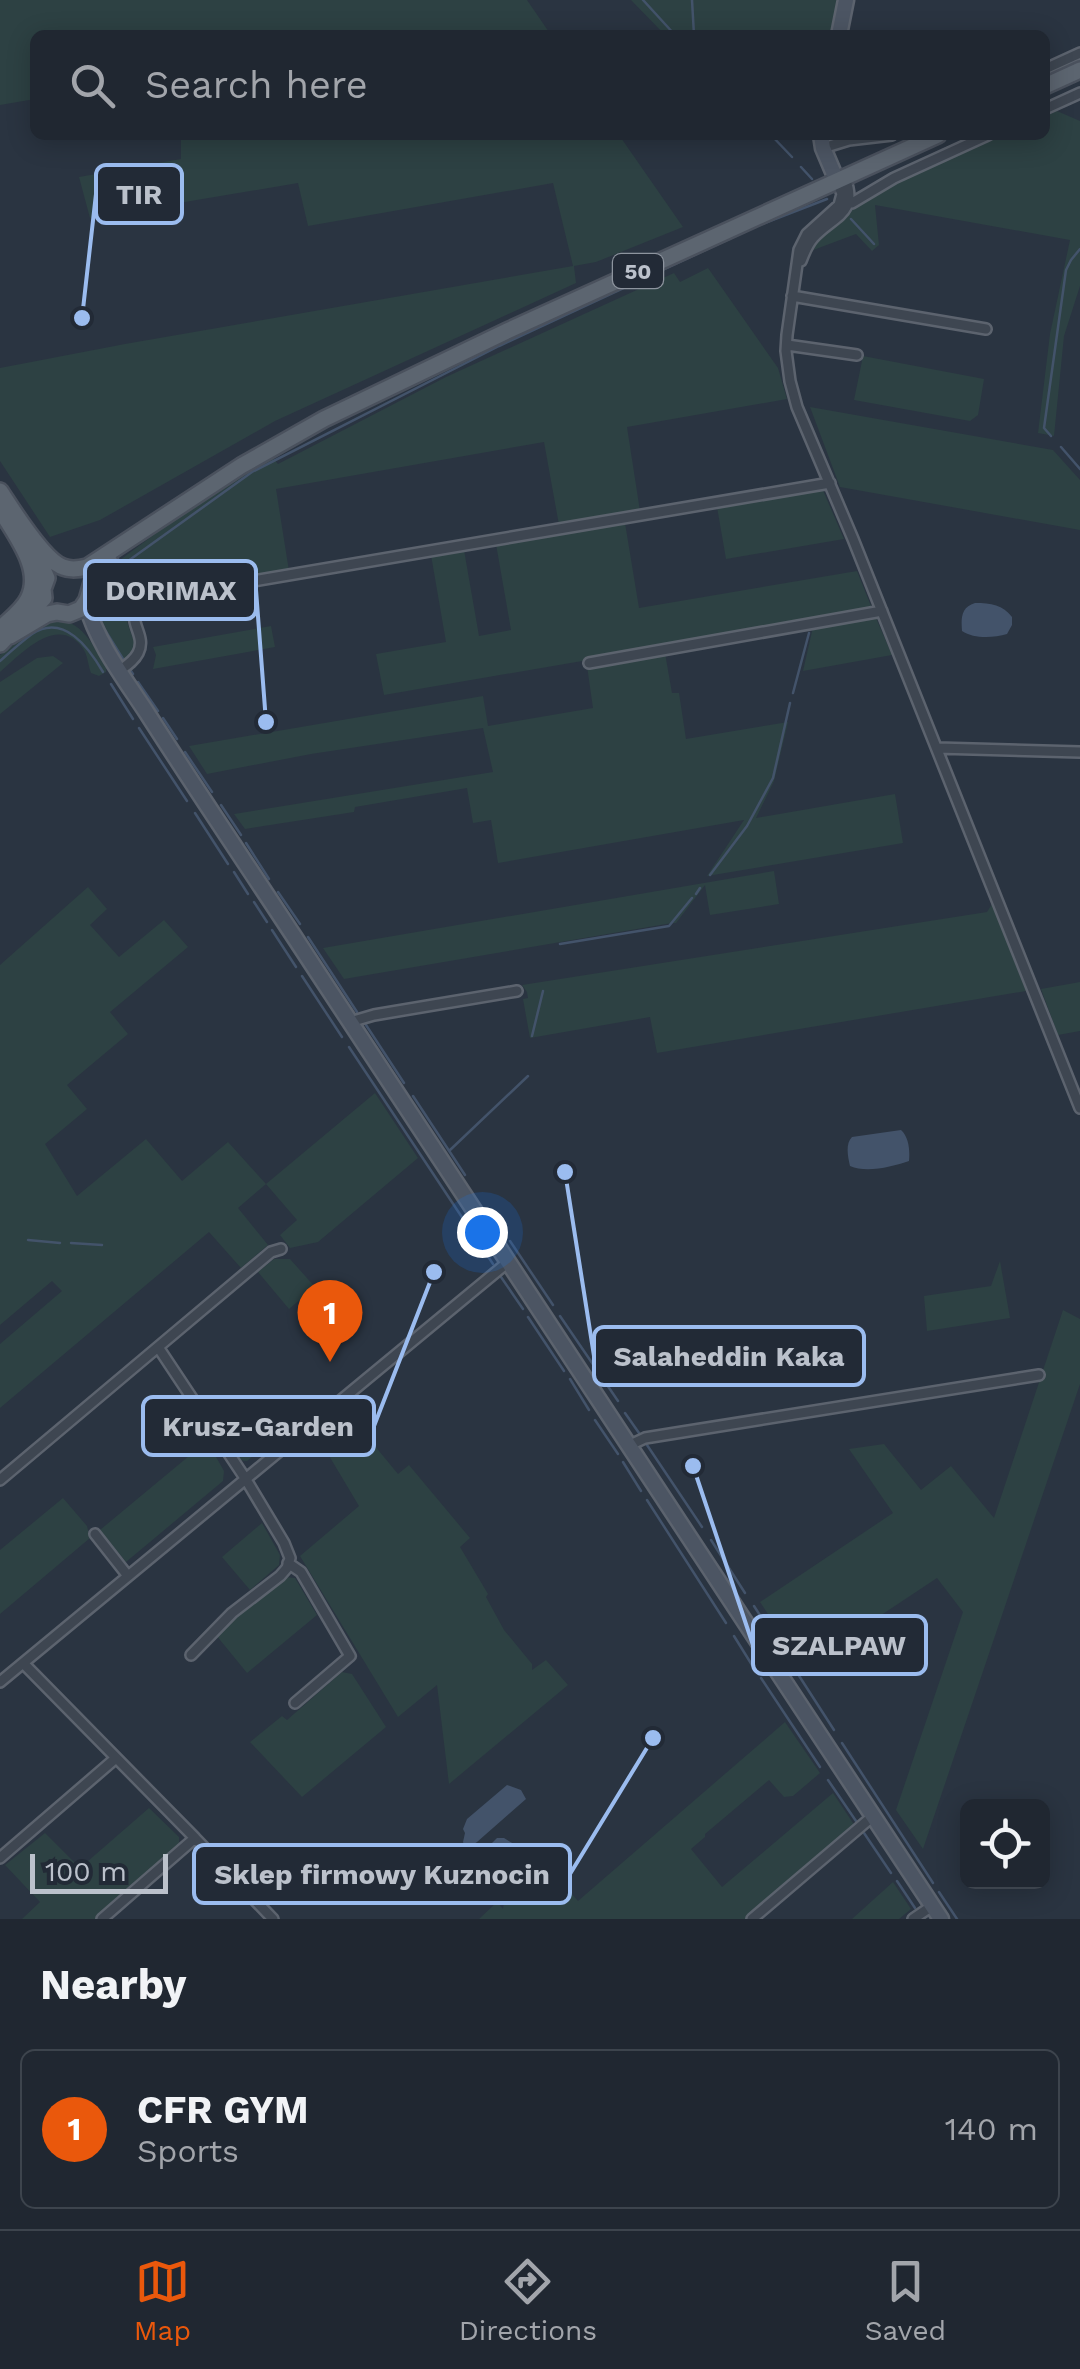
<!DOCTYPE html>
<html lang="en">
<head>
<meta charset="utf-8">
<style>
  :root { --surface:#202731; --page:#282f39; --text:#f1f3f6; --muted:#a2a5ab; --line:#3d444d; --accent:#ea580c }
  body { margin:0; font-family:"Work Sans",sans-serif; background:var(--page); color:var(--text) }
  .controls { position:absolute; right:30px; bottom:30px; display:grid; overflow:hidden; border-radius:15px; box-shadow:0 5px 25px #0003 }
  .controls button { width:90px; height:90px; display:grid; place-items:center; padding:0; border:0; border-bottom:2px solid var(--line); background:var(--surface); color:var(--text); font:50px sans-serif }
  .scale { position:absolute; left:30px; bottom:25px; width:138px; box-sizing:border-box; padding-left:10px; border:5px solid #bbc1cb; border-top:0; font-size:28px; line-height:35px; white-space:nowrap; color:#bbc1cb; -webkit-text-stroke:8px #222a36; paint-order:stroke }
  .you { position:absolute; left:482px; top:1232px; width:35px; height:35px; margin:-25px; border:8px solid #fff; border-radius:50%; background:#1a73e8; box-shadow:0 0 0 15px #1a73e833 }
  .badge { display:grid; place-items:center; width:65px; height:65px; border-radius:50%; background:var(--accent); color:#fff; font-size:32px; font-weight:700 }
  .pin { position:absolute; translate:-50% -82px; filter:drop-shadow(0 2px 5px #0008) }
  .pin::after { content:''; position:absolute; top:52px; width:35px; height:30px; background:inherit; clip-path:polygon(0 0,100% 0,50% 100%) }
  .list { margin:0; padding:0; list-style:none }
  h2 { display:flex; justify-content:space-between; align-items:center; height:130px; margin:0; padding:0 40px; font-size:42px }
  h2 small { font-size:32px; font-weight:400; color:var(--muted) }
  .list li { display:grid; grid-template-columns:65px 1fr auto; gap:30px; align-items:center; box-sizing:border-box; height:160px; margin:0 20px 20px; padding:0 20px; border:2px solid var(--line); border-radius:15px }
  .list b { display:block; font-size:38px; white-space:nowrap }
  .list p { margin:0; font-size:32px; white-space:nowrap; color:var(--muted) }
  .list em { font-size:32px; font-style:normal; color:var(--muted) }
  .icon { flex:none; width:55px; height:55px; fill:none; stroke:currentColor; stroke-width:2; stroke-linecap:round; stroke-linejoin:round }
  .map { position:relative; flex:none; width:1080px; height:1919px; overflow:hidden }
  .search { position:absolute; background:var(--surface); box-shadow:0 5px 25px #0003; left:30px; right:30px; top:30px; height:110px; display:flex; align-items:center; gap:25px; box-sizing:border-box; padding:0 35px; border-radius:15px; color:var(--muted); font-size:38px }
  .sheet { height:310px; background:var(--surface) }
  nav { display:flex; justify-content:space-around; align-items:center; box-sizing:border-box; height:140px; border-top:2px solid var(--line); background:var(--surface); font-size:28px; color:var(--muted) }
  nav a { display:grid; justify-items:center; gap:5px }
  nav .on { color:var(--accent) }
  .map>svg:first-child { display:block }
  .green { fill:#2d4143 }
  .water { fill:#43536a }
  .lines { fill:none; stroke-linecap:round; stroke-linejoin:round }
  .stream { stroke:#43536a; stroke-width:2.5 }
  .street-casing { stroke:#5c636e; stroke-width:14 }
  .secondary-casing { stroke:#5c636e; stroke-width:19 }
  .primary-casing { stroke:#4a515d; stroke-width:20 }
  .street { stroke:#3e4651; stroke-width:9 }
  .secondary { stroke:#4c5563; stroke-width:14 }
  .primary { stroke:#5c6570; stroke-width:15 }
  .labels { text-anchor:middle; stroke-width:9; stroke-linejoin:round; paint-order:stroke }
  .shield { fill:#222a36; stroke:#8d949e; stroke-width:2.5 }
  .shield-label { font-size:22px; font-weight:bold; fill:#bbc1cb }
  .leader { fill:none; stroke:#9bbcef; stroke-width:4 }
  .callout-dot { fill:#9bbcef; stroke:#222a36; stroke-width:4 }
  .callout { fill:#222a36; stroke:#9bbcef; stroke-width:4 }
  .callout-label { font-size:28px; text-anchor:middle; font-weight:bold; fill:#bbc1cb }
</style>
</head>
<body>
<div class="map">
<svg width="1080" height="1919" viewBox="0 0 1080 1919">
  <rect width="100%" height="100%" fill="#2a3441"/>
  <!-- green -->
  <path class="green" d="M 0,0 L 527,0 L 551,35 L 35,35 L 35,99 L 0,105 Z
    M 631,0 L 837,0 L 831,35 L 665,35 Z
    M 1057,111 L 1080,121 L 1080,286 L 1064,336 L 1054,436 L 1038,433 L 1050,334 L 1070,240 L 875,205 L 879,245 L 872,251 L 856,234 L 808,252 L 819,235 L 842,222 L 853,209 L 886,187 L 1004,135 L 1045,135 L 1045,116 Z
    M 181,135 L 619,135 L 683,227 L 596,262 L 574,266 L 576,283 L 275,421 L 100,520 L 50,537 L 0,461 L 0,368 L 125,344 L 573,266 L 553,183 L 308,226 L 298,183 L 90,218 L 79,177 L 181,159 Z
    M 708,268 L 778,368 L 787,399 L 627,427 L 640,511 L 559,525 L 544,442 L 276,489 L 289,571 L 137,597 C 116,616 133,629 136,650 L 130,659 L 125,660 L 120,657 L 108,640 L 92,607 L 98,582 L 116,563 L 195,504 L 271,456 L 278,464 L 446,377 L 674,273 L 680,282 Z
    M 863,356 L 984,379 L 978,415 L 970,421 L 854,400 Z
    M 810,407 L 1053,450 L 1080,480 L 1080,530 L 840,487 Z
    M 822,488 L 844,539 L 726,559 L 717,507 Z
    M 625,523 L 639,608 L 857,571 L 873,611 L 384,695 L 376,654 L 446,642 L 431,555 L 464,550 L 479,636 L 511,630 L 496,544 Z
    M 872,616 L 876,618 L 892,655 L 803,671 L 813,627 Z
    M 54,619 C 83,621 91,643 106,666 L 106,672 L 99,676 L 91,673 C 88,665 88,657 84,650 C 59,612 21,654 0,672 L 0,655 L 40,625 Z
    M 271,626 L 275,647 L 153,669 L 156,655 L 153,647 Z
    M 665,653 L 672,693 L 679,693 L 686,739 L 788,722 L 774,781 L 756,818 L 895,794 L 903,843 L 707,876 L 744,820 L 498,863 L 491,820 L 473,823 L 467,788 L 355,807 L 354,812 L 245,829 L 234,814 L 493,772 L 483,728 L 311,754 L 207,774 L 189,746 L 483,696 L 488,726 L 593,708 L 587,666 Z
    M 53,656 L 63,663 L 0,714 L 0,682 L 37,658 Z
    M 774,871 L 779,904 L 710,915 L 705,885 L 676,923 L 672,923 L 344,979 L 323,948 Z
    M 88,887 L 107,909 L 90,925 L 119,957 L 164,920 L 188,947 L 110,1012 L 128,1034 L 67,1085 L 87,1109 L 45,1144 L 77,1196 L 146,1139 L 182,1181 L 228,1142 L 266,1184 L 375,1093 L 418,1158 L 318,1242 L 290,1248 L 280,1235 L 297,1220 L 266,1184 L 238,1208 L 268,1245 L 241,1268 L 209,1232 L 0,1408 L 0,1344 L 62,1291 L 52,1281 L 0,1325 L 0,965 Z
    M 992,904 L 1026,991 L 657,1053 L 650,1017 L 530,1038 L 523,999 L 528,998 L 527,992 L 522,985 L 987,912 Z
    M 1080,982 L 1080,1031 L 1058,1035 L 1041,989 Z
    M 274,1259 L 290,1259 L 315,1287 L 289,1309 L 258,1272 Z
    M 1000,1261 L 1010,1318 L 927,1331 L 924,1296 L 991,1286 Z
    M 1063,1310 L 1080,1319 L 1080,1384 L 923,1849 L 896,1810 L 963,1612 L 937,1578 L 803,1667 L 760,1602 L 893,1513 L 849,1449 L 884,1444 L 921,1490 L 951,1466 L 994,1518 Z
    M 259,1398 L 281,1433 L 247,1461 L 237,1460 L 219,1430 Z
    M 336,1409 L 346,1411 L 398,1474 L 409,1465 L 470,1538 L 460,1547 L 488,1594 L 486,1597 L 504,1630 L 532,1664 L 532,1670 L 546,1660 L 568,1685 L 449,1784 L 437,1685 L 398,1717 L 300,1556 L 359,1506 L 313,1429 Z
    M 207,1441 L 224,1471 L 223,1481 L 126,1562 L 100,1530 Z
    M 63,1498 L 87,1526 L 90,1538 L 0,1614 L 0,1550 Z
    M 262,1523 L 280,1555 L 279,1565 L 250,1590 L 222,1557 Z
    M 285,1577 L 295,1578 L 317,1615 L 247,1673 L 216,1635 Z
    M 342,1672 L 352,1674 L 386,1727 L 302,1797 L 250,1742 L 282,1716 L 287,1720 Z
    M 785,1722 L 820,1773 L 793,1796 L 784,1797 L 769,1780 L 705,1834 L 705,1837 L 691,1849 L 722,1887 L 833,1793 L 855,1826 L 746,1919 L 479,1919 L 497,1902 L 503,1909 L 504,1901 L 544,1863 L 578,1901 Z
    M 149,1808 L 179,1837 L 179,1847 L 95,1919 L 22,1919 L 40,1902 L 5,1865 L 45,1833 L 80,1868 Z
    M 893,1882 L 911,1909 L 899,1919 L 852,1919 Z"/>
  <!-- water -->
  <path class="water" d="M 975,603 C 991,603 1003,605 1012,617 L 1012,625 L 1007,634 C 993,638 974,639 962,631 C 961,618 961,607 975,603 Z
    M 901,1130 C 909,1137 910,1151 909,1161 C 892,1167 866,1173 850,1166 C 848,1157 845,1144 852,1137 Z
    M 507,1785 L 521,1790 L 526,1799 L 477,1842 L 466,1849 L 463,1842 L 465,1833 L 463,1829 L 467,1819 Z
    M 497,1838 L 504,1838 L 522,1849 L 519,1863 L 495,1882 L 488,1877 L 476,1859 Z"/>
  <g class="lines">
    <!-- stream -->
    <path class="stream" d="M 643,0 L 675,35
      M 692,0 L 694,35
      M 771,135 L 792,157
      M 801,167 L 812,179
      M 851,219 L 874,244
      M 1051,436 L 1044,428 L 1066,270 L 1071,260 L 1080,249
      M 1061,447 L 1080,469
      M 94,605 L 99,585 L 103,579 L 252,472 L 499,346 L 757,226 L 827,199
      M 100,622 L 123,659
      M 0,661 C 10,652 21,642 32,634 C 64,613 89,648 103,672
      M 131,671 L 133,674
      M 138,682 L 158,711
      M 111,684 L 133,719
      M 793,693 L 809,633
      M 163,718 L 177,739
      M 139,728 L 187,801
      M 185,752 L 212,792
      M 221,805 L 241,835
      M 195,813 L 228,864
      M 246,843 L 269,879
      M 234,872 L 248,894
      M 710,875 L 747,826 L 773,778 L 790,703
      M 278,892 L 300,924
      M 696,894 L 700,888
      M 254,902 L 267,922
      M 272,930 L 296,967
      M 308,937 L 357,1012
      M 560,944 L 669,926 L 692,898
      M 302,976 L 342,1037
      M 366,1025 L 404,1083
      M 532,1036 L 543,991
      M 349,1047 L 493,1264
      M 413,1096 L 465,1175
      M 449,1151 L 528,1076
      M 28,1240 L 60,1243
      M 510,1241 L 553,1305
      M 71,1243 L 102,1245
      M 501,1277 L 523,1309
      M 560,1316 L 618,1401
      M 528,1317 L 564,1371
      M 570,1379 L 589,1410
      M 625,1413 L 639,1433
      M 595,1420 L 618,1454
      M 647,1445 L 702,1527
      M 623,1462 L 641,1491
      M 647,1500 L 726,1623
      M 711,1540 L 745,1593
      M 754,1606 L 834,1730
      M 734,1636 L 752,1665
      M 761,1678 L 820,1767
      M 842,1743 L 933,1883
      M 828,1780 L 856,1821
      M 864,1833 L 891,1873
      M 897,1881 L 915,1908
      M 939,1892 L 957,1919"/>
    <!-- street casing -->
    <g class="street-casing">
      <path id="street" d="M 1045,69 L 1080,53
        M 1045,109 L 1080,93
        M 823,148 L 849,140 L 892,135
        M 837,181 L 842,194 L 839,205 L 807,234 L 799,250 L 787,335 L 786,351 L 790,381 L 797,407 L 853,539 L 1080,1108
        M 841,203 L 852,203 L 894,178 L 988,135
        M 801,261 C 804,253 807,245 813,238 C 833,216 859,214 845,178
        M 792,296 L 986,329
        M 787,345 L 857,355
        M 589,663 L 882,611
        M 119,671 C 126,666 134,661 138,653 C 149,632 118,617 147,599 L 830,483
        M 937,748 L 1080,752
        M 350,1022 L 374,1015 L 517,991
        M 158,1347 L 271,1252 L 281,1249
        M 630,1445 L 645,1438 L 676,1433 L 1039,1375
        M 0,1480 L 158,1347 L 245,1478 L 284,1543 L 290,1558 L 287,1568 L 280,1576 L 232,1613 L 191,1655
        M 95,1534 L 128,1576
        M 288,1563 L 301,1572 L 350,1656 L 295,1703
        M 23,1663 L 195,1838 L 102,1919
        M 0,1682 L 507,1263
        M 195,1838 L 273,1919
        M 0,1858 L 116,1758
        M 752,1919 L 873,1816
        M 913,1919 L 932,1906"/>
    </g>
    <!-- secondary casing -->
    <g class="secondary-casing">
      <path id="secondary" d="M 839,35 L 846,0
        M 821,135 L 823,148 L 837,181
        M 86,603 C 97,643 124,678 147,713 C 202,799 260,884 316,970 C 524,1286 732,1603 941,1919"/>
    </g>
    <!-- primary casing -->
    <g class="primary-casing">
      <path id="primary" d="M 1045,86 L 1080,70
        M 0,491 C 12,509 43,560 63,567 C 70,570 79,569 87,567 L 241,466 L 324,419 L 507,331 L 938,135
        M 0,509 C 14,534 44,569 28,599 C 22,611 9,620 0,629
        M 10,636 L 47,614 L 57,612 L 69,614 L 81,609 L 87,600 L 93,579 L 110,562
        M 0,644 L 44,598 L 43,589 L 47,578 L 33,547"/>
    </g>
    <!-- street -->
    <use href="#street" class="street"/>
    <!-- secondary -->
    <use href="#secondary" class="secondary"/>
    <!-- primary -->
    <use href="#primary" class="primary"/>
  </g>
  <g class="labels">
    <!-- shield labels -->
    <rect class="shield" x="613" y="254" width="50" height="34" rx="8"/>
    <g class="shield-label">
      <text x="638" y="279">50</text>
    </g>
  </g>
  <!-- callouts -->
  <path class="leader" d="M82 318L96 194M266 722L256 590M565 1172L594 1356M434 1272L374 1426M693 1466L753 1645M653 1738L570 1874"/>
  <g class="callout-dot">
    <circle cx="82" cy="318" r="10"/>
    <circle cx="266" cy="722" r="10"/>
    <circle cx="565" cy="1172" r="10"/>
    <circle cx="434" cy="1272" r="10"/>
    <circle cx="693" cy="1466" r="10"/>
    <circle cx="653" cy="1738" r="10"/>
  </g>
  <g class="callout">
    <rect x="96" y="165" width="86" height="58" rx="10"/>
    <rect x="85" y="561" width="171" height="58" rx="10"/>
    <rect x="594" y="1327" width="270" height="58" rx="10"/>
    <rect x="143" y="1397" width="231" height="58" rx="10"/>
    <rect x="753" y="1616" width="173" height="58" rx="10"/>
    <rect x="194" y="1845" width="376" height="58" rx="10"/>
  </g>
  <g class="callout-label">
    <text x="139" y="204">TIR</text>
    <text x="171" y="600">DORIMAX</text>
    <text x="729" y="1366">Salaheddin Kaka</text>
    <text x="258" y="1436">Krusz-Garden</text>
    <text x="839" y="1655">SZALPAW</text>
    <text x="382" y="1884">Sklep firmowy Kuznocin</text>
  </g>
</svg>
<div class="controls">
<button><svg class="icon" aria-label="locate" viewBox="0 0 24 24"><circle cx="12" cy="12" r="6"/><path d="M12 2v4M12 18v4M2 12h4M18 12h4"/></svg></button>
</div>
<div class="scale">100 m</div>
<div class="you"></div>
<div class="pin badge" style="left:330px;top:1362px">1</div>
<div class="search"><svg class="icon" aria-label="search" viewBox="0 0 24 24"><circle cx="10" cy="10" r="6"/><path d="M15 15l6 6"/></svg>Search here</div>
</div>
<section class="sheet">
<h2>Nearby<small></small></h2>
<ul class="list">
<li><span class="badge">1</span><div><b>CFR GYM</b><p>Sports</p></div><em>140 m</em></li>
</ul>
</section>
<nav>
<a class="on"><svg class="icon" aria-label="map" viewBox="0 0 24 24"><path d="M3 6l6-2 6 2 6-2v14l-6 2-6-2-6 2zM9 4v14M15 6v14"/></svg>Map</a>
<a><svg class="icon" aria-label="directions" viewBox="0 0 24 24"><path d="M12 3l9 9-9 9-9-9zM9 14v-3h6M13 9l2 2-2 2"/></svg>Directions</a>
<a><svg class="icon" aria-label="saved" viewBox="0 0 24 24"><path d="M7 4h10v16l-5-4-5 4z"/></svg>Saved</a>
</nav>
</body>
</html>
